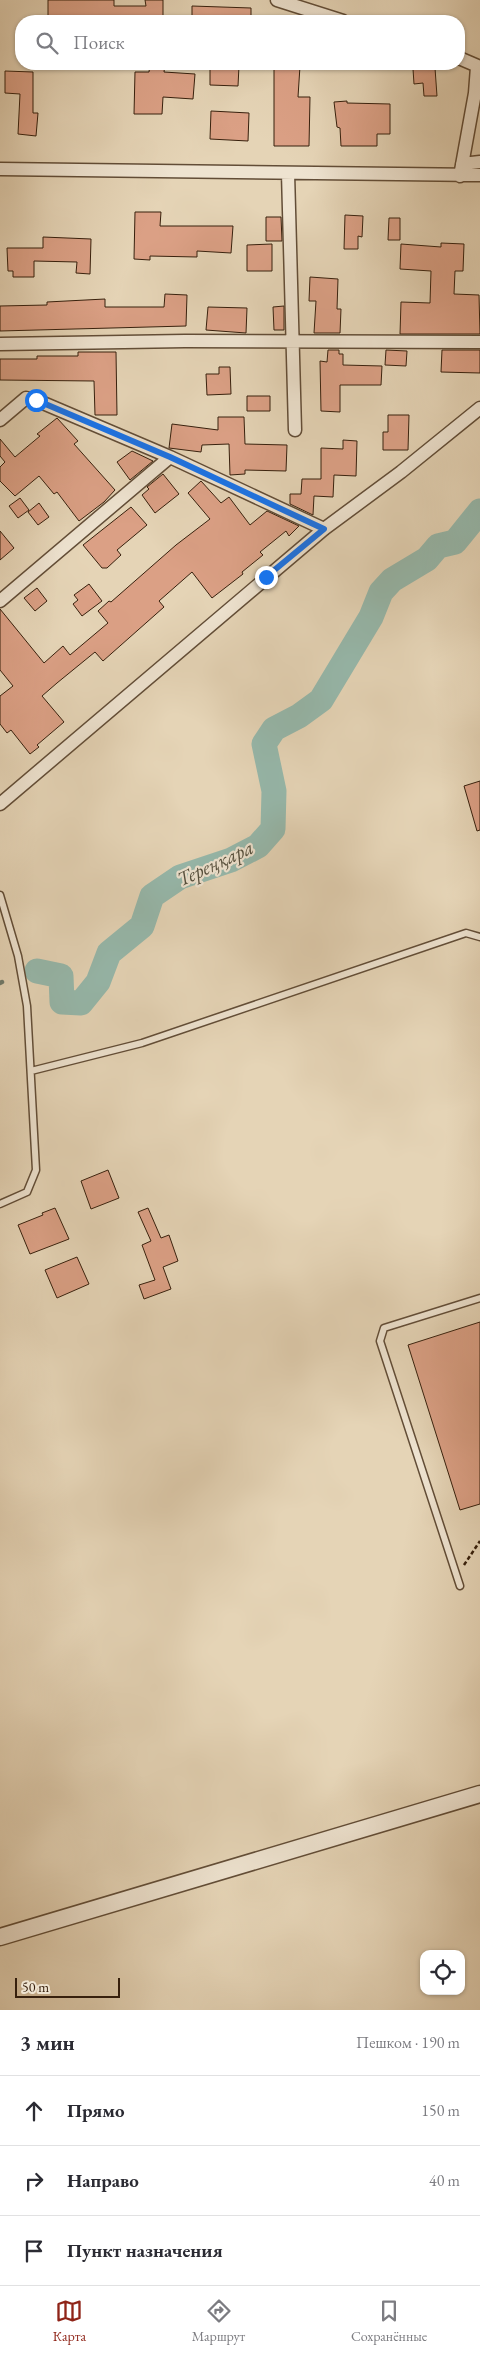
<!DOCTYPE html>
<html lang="ru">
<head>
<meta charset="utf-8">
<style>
  :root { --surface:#fff; --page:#f7f7f7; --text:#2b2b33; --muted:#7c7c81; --line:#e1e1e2; --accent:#8f2418 }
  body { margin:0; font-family:"EB Garamond",serif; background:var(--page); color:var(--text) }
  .controls { position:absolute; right:15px; bottom:15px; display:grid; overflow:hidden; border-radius:10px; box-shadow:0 1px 4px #0004 }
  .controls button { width:45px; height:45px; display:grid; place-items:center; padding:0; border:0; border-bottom:1px solid var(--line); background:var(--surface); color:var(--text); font:25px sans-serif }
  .scale { position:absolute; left:15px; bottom:12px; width:105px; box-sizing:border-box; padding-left:5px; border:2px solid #37200d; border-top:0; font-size:14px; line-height:18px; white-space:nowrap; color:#37200d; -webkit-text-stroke:4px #eee3d0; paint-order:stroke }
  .stop { position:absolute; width:15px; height:15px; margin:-11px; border:4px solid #1a73e8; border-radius:50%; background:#fff }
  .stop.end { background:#1a73e8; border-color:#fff; box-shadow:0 1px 5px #0008 }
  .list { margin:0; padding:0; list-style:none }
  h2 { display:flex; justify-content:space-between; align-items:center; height:65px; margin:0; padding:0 20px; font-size:21px }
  h2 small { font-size:16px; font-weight:400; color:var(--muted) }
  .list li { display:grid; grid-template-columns:32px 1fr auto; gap:15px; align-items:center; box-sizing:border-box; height:70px; padding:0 20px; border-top:1px solid var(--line) }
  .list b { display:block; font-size:19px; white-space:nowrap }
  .list em { font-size:16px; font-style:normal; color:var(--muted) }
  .icon { flex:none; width:28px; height:28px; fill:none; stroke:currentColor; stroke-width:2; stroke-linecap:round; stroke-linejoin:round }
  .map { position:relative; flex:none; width:480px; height:2010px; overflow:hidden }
  .search { position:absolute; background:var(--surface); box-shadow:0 1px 4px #0004; left:15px; right:15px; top:15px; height:55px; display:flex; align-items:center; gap:12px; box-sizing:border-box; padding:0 18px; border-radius:20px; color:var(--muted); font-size:19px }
  .sheet { height:275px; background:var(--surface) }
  nav { display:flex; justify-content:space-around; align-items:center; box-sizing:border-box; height:70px; border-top:1px solid var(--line); background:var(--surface); font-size:14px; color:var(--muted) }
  nav a { display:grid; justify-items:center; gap:2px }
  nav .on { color:var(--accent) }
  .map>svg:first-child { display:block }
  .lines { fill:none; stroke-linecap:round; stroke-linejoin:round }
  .stream { stroke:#707b6c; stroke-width:4.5 }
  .river { stroke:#96b8ab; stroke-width:25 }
  .building { fill:#dba085; stroke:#37200d }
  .service-casing { stroke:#624d37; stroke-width:9 }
  .minor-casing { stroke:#624d37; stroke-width:15 }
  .tertiary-casing { stroke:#624d37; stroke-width:19 }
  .path { stroke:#37200d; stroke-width:2.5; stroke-dasharray:4 2.5; stroke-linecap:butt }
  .service { stroke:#eee3d0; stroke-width:6 }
  .minor { stroke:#eee3d0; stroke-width:12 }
  .tertiary { stroke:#eee3d0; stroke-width:16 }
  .route { stroke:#1a73e8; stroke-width:6 }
  .labels { text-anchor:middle; stroke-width:4.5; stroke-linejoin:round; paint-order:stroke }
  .water-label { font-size:20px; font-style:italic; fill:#544e3c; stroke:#eee3d0 }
</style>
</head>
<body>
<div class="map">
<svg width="480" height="2010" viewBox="0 0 480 2010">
  <rect width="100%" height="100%" fill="#e5d4b6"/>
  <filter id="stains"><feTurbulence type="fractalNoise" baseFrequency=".004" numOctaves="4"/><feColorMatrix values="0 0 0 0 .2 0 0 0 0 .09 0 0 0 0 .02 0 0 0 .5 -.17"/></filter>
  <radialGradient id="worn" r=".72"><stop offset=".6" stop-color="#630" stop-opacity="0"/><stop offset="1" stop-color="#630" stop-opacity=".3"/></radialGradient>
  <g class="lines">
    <!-- stream -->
    <path class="stream" d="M 0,983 L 2,982"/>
    <!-- river -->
    <path class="river" d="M 37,971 L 61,976 L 62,1002 L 81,1003 L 98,982 L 109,953 L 142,926 L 152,896 L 180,877 L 231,860 L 258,846 L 273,829 L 274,791 L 264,744 L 274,729 L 299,716 L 321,700 L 371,617 L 381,592 L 392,580 L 427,559 L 438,546 L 455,542 L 480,511"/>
  </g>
  <!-- building -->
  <path class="building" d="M 48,0 L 114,0 L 114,6 L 146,6 L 145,0 L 163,0 L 163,21 L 82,21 L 82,18 L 48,18 Z
    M 192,6 L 251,8 L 251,21 L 192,21 Z
    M 150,64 L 165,64 L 164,72 L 195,74 L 193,99 L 163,97 L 162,114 L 134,114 L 135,72 L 149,72 Z
    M 210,65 L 239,66 L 238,86 L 210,85 Z
    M 274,65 L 300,66 L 298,97 L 310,97 L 309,146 L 274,146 Z
    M 435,68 L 437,96 L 424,96 L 423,83 L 414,84 L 413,69 Z
    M 5,71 L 33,72 L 33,113 L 38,113 L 36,136 L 18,134 L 20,94 L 5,93 Z
    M 347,101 L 347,103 L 390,104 L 390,134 L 377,134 L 377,146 L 341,146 L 340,128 L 337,127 L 334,102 Z
    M 211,111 L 249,113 L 248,141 L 210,139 Z
    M 135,212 L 161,212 L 160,226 L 233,226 L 231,253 L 197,251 L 197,257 L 150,256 L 150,260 L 134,259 Z
    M 345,215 L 363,216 L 362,237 L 358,236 L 358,249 L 344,249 Z
    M 266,217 L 281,217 L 282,241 L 266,241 Z
    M 389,218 L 400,218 L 400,240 L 388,240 Z
    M 43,237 L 91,239 L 90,274 L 76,273 L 77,262 L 34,261 L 34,277 L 13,277 L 13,271 L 8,271 L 7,248 L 43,248 Z
    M 441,243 L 464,244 L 463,271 L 455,271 L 454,294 L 479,295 L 480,334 L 400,334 L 401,302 L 430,303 L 431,271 L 400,269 L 401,244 L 441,247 Z
    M 272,244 L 272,271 L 247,271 L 247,245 Z
    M 310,277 L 338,279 L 337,309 L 341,309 L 340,333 L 314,333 L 316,301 L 309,301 Z
    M 165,294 L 187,295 L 186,326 L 0,331 L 0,306 L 47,305 L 47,302 L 105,299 L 105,307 L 164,307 Z
    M 284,306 L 284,330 L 274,330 L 273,307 Z
    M 208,307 L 247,308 L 246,333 L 206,330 Z
    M 328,350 L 339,350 L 339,354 L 343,354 L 343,365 L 382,366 L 381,385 L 340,385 L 340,412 L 321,411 L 320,361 L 327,362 Z
    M 386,350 L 407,351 L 406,366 L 385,365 Z
    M 442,350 L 480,350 L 480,373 L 441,372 Z
    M 78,352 L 116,352 L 117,415 L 95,415 L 94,381 L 0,380 L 0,359 L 37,359 L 37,356 L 78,356 Z
    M 219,367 L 230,367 L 231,394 L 207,395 L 206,374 L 219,374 Z
    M 247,396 L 270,396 L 270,411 L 247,411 Z
    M 388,415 L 409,415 L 408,450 L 383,450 L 383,432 L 388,432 Z
    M 218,417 L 244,417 L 245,444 L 287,445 L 286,471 L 245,470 L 245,474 L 230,475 L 229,444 L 202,445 L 201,452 L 169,448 L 172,424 L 218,430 Z
    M 57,418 L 78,441 L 74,444 L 115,490 L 104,502 L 79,521 L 57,492 L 54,494 L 39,476 L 15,496 L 0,481 L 0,467 L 5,462 L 0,456 L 0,439 L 15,457 L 40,436 L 37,434 Z
    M 343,440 L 357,441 L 356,476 L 334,475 L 333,497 L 314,496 L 313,515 L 290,504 L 290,494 L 301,494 L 302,479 L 321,479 L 321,448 L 343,449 Z
    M 132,451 L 153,461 L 130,480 L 117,462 Z
    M 163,474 L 179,494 L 155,513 L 142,495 L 149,489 L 147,487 Z
    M 201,481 L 221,503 L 229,497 L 250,525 L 267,511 L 299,526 L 289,536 L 286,531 L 260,552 L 263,555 L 242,572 L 243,574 L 212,598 L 192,572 L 159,601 L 164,607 L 103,661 L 95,652 L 57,683 L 42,696 L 64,722 L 37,745 L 39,747 L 30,754 L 11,730 L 7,733 L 0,724 L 0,696 L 13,686 L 0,670 L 0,609 L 44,663 L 63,646 L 70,655 L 108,623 L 98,611 L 109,601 L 111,602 L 176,545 L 210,519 L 188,493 Z
    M 20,498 L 29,510 L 18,518 L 9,506 Z
    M 39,503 L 49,517 L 38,525 L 28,512 Z
    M 131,507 L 147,525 L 117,550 L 121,555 L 107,568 L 102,568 L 83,545 Z
    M 0,531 L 14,548 L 0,560 Z
    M 89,584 L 102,601 L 82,616 L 73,604 L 78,600 L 74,595 Z
    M 37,588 L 47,601 L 35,611 L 24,598 Z
    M 480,781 L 480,830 L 477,831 L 464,786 Z
    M 108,1170 L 119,1198 L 91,1209 L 81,1181 Z
    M 55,1208 L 69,1239 L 30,1254 L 18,1225 L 43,1215 L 42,1213 Z
    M 148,1208 L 161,1238 L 169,1235 L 178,1261 L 163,1267 L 171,1289 L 144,1299 L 139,1285 L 155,1280 L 142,1245 L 151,1241 L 138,1212 Z
    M 77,1257 L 89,1284 L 57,1298 L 45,1270 Z
    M 480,1322 L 480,1504 L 460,1510 L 408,1345 Z"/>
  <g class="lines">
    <!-- service casing -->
    <g class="service-casing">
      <path id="service" d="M 0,895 L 18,956 L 27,1006 L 36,1170 L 27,1192 L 0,1204
        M 31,1071 L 142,1043 L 466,933 L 480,937
        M 460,1586 L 380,1341 L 384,1328 L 480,1298"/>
    </g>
    <!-- minor casing -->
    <g class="minor-casing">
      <path id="minor" d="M 277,0 L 343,21
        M 459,58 L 480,67
        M 462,164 L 480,162
        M 0,169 L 480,175
        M 288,173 L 295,430
        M 460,176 L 475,93 L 477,67
        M 0,344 L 185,341 L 480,342
        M 0,420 L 26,398 L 36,400 L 170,457 L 324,529
        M 0,601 L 170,457
        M 0,804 L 324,529 L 401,472 L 480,408"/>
    </g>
    <!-- tertiary casing -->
    <g class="tertiary-casing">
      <path id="tertiary" d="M 0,1937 L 480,1794"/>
    </g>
    <!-- path -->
    <path class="path" d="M 464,1565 L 480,1541"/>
    <!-- service -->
    <use href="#service" class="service"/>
    <!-- minor -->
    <use href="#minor" class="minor"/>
    <!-- tertiary -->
    <use href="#tertiary" class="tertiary"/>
  </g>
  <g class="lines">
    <!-- route -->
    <path class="route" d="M 36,400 L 170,457 L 324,529 L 266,577"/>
  </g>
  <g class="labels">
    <!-- water labels -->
    <g class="water-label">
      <text transform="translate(215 863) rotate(-25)" y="7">Тереңқара</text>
    </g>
  </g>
  <rect width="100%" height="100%" filter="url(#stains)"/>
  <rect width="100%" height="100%" fill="url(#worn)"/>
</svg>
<div class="controls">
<button><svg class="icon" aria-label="locate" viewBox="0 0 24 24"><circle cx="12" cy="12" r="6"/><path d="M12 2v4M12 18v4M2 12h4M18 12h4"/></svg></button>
</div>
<div class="scale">50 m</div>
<div class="stop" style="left:36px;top:400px"></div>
<div class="stop end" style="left:266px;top:577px"></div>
<div class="search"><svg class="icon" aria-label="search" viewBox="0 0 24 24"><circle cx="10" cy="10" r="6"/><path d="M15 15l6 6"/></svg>Поиск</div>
</div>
<section class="sheet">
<h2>3 мин<small>Пешком · 190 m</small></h2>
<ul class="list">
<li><svg class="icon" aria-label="ahead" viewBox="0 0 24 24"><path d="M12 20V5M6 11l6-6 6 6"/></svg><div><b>Прямо</b></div><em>150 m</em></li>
<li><svg class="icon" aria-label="right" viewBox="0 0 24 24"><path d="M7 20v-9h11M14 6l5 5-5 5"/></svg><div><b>Направо</b></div><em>40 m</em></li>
<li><svg class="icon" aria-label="arrive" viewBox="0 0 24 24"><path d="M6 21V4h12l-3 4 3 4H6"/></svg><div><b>Пункт назначения</b></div></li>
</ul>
</section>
<nav>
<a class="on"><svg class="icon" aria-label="map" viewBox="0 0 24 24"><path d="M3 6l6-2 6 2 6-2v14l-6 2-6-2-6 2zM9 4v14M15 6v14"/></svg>Карта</a>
<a><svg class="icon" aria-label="directions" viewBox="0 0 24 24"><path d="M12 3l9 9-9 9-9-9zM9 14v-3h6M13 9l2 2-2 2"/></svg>Маршрут</a>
<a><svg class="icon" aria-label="saved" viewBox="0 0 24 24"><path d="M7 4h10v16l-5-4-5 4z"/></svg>Сохранённые</a>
</nav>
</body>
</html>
